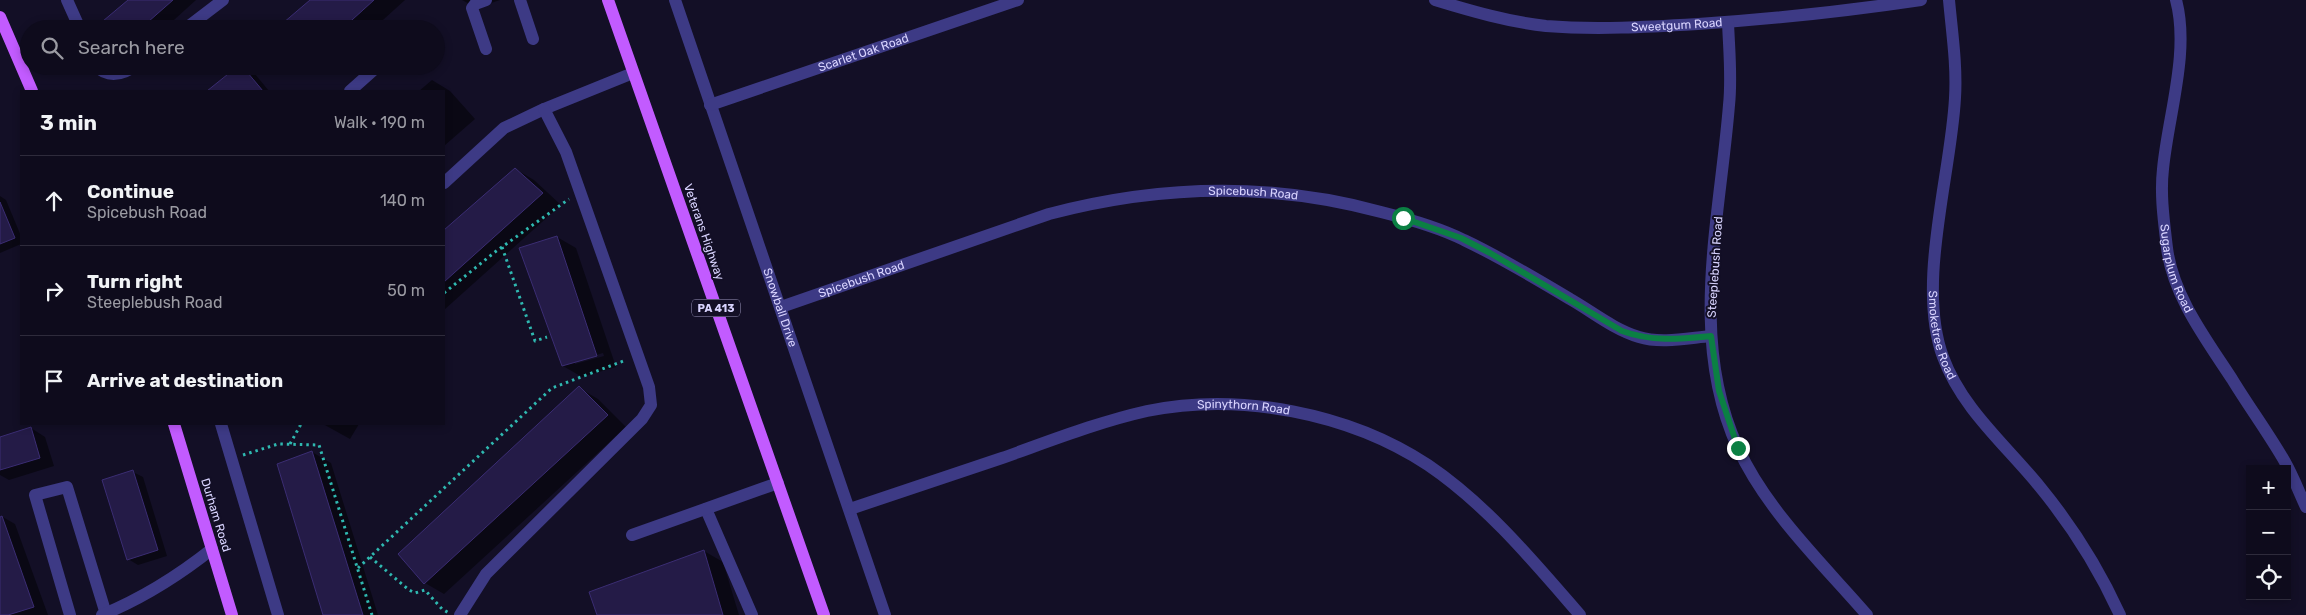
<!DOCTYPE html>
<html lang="en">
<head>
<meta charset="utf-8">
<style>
  :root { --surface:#0e0b1c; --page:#171425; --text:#f1f3f6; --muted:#9b9ba3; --line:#2e2b3b }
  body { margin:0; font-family:Rubik,sans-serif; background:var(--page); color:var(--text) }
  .controls { position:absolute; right:15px; bottom:15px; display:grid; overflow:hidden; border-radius:0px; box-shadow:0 2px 8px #0003 }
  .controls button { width:45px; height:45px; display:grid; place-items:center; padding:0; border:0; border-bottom:1px solid var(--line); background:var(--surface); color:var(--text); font:25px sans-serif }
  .stop { position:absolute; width:15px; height:15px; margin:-11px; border:4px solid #0b8043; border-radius:50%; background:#fff }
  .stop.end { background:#0b8043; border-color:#fff; box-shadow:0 1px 5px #0008 }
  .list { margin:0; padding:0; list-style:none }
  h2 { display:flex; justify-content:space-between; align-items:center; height:65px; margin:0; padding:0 20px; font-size:21px }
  h2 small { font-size:16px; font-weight:400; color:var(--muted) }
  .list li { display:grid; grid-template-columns:32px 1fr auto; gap:15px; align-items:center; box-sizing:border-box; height:90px; padding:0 20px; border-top:1px solid var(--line) }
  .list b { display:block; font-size:19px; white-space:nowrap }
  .list p { margin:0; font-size:16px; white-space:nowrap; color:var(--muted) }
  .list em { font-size:16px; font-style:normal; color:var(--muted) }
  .icon { flex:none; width:28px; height:28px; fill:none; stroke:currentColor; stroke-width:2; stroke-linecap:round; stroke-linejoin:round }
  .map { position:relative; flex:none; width:2306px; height:615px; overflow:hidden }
  .search { position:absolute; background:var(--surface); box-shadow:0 2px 8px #0003; left:20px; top:20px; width:425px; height:55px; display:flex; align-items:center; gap:12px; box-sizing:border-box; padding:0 18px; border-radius:28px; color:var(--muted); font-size:19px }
  .panel { position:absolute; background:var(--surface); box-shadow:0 2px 8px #0003; left:20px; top:90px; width:425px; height:335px; border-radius:0px }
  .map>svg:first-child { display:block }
  .shadow { fill:#0007; fill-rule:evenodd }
  .building { fill:#241b47; stroke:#3b2d73 }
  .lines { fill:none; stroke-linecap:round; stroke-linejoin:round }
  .path { stroke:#2fb8b0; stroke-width:3; stroke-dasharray:2.5 4; stroke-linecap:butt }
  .minor { stroke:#3d3a85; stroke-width:12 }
  .major { stroke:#c25bff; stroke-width:12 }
  .route { stroke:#0b8043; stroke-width:6 }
  .labels { text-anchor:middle; stroke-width:4; stroke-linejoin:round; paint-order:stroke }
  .shield { fill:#130f26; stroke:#9e99be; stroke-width:1 }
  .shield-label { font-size:11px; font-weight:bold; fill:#d9d4ff }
  .street-label { font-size:12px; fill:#d9d4ff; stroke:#130f26 }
</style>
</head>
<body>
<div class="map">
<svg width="2306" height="615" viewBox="0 0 2306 615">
  <rect width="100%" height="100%" fill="#130f26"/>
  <!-- shadow -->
  <path class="shadow" d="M 129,0 L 196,0 L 164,29 L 111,29 Z
    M 312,0 L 405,0 L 373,29 L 285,29 Z
    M 462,0 L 500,0 L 477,8 Z
    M 240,66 L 255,74 L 269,91 L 209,91 Z
    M 432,80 L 450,91 L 475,119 L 444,146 L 444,91 L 419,91 Z
    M 515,169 L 534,180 L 561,205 L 444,310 L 444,232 Z
    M 0,196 L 6,200 L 21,236 L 21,244 L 0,253 Z
    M 557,237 L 576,248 L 616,367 L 582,377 L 563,366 ZM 603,353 L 604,356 L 575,364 L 575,361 Z
    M 579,388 L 598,399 L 626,427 L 444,594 L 425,583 L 400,554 Z
    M 323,424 L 359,424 L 350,439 Z
    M 31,428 L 45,437 L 54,466 L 9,480 L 0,475 L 0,439 Z
    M 312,452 L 331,463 L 378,615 L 324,615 Z
    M 133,472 L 143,477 L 167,556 L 138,565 L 128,559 Z
    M 1,516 L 15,524 L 48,615 L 2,615 L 0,607 Z
    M 704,551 L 723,562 L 739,615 L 598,615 Z"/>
  <!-- building -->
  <path class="building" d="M 128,0 L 173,0 L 140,29 L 109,29 L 103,21 Z
    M 310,0 L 374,0 L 342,29 L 276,29 Z
    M 238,66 L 242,66 L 263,91 L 207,91 Z
    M 515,168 L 543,193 L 444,282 L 444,230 Z
    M 0,202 L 15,238 L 0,244 Z
    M 557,236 L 597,356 L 562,366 L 519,248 Z
    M 579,386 L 608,415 L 424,584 L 398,554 Z
    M 31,427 L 40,458 L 0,470 L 0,437 Z
    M 312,451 L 363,615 L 323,615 L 277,464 Z
    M 133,470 L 158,550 L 127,560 L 102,480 Z
    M 2,516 L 34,607 L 8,615 L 0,615 L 0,517 Z
    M 704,550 L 723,615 L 597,615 L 589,592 Z"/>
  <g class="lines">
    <!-- path -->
    <path class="path" d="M 502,247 L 535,341 L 547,337
      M 444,293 L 495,252 L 569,199
      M 290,444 L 301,424
      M 243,455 L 278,444 L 319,445 L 372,615
      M 370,557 L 409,590 L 415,593 L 425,590 L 442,609 L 449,613
      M 358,568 L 552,388 L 626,360"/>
    <!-- minor -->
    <g class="minor">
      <path d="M 67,0 L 80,29"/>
      <path d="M 486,0 L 475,4 L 472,8 L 486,49"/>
      <path d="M 520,0 L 533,39"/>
      <path id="s1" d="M 675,0 L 885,615"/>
      <path id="s2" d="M 1435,0 C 1471,11 1509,22 1546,26 C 1596,30 1647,27 1698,24 C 1773,19 1847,11 1921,0"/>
      <path id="s3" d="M 1949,0 C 1952,33 1957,65 1955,98 C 1951,175 1916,284 1943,357 C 1962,409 2006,445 2040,487 C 2072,526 2099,569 2120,615"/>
      <path id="s4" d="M 2176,0 C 2190,52 2168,116 2163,169 C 2160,195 2164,222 2167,248 C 2173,296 2206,339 2232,379 C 2249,407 2269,434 2285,462 C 2293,476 2299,492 2306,507"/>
      <path d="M 1728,22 C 1729,50 1732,77 1729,105 C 1720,218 1688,340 1738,448 C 1767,511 1822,563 1867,615"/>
      <path d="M 185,29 L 223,0"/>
      <path d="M 96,66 C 107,78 123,75 135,66"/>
      <path d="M 350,91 L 378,66"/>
      <path id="s5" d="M 710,105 L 1018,0"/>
      <path d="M 444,183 L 504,128 L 544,109 L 633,73"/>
      <path id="s6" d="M 781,307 L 1049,214 C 1159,185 1271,182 1381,212 C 1409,219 1438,227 1464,240 C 1500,257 1535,278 1570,299 C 1593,312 1613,329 1639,337 C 1661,344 1688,338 1711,336"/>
      <path d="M 221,424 L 278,615"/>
      <path d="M 706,509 L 752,615"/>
      <path id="s7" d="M 850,509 C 900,492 951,475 1002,458 C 1050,441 1098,422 1147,411 C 1240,392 1349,413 1428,465 C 1487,505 1534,562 1580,615"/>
      <path d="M 632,535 L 778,483"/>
      <path d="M 70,615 L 35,495 L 67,487 L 106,614"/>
      <path d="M 102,615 C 143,598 178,576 212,549"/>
      <path d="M 460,615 L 486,574 L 642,419 L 651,405 L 649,387 L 566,152 L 544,109"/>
    </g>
    <!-- major -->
    <path class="major" d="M 608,0 L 824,615
      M 0,17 L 32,91
      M 174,424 L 232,615"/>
  </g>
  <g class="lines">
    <!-- route -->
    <path class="route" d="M 1403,218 L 1461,238 L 1490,253 L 1622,331 C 1652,342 1680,339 1711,336 L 1719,391 L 1738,448"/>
  </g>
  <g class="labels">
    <!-- shield labels -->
    <rect class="shield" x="692" y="299.5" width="48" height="17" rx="4"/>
    <g class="shield-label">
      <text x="716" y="312">PA 413</text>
    </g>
    <!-- street labels -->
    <g class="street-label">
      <text dy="4" stroke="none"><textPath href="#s2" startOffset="245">Sweetgum Road</textPath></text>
      <text dy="4" stroke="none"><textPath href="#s5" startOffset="162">Scarlet Oak Road</textPath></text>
      <text dy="4" stroke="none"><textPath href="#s6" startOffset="490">Spicebush Road</textPath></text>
      <text transform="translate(704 232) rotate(71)" y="4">Veterans Highway</text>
      <text transform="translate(1715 267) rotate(-86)" y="4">Steeplebush Road</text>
      <text dy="4" stroke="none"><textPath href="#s4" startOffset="272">Sugarplum Road</textPath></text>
      <text dy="4" stroke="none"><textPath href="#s6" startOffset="85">Spicebush Road</textPath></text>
      <text dy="4" stroke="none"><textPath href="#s1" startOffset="325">Snowball Drive</textPath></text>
      <text dy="4" stroke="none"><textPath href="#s3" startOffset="338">Smoketree Road</textPath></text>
      <text dy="4" stroke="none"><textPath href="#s7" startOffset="410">Spinythorn Road</textPath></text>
      <text transform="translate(216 515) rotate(73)" y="4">Durham Road</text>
    </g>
  </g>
</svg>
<div class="controls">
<button>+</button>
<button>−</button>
<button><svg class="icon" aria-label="locate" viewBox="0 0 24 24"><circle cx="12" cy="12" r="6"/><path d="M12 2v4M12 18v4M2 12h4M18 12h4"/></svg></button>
</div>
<div class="stop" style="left:1403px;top:218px"></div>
<div class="stop end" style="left:1738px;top:448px"></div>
<div class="search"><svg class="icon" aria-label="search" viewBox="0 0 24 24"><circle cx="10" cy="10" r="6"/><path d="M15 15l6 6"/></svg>Search here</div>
<section class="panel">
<h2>3 min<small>Walk · 190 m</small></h2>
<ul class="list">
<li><svg class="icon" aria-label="ahead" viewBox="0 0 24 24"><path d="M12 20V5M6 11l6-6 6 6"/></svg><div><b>Continue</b><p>Spicebush Road</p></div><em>140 m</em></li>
<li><svg class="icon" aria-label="right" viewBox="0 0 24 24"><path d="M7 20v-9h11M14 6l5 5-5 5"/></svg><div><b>Turn right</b><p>Steeplebush Road</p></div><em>50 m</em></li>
<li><svg class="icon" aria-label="arrive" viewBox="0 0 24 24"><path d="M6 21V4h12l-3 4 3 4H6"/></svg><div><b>Arrive at destination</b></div></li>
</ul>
</section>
</div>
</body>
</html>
